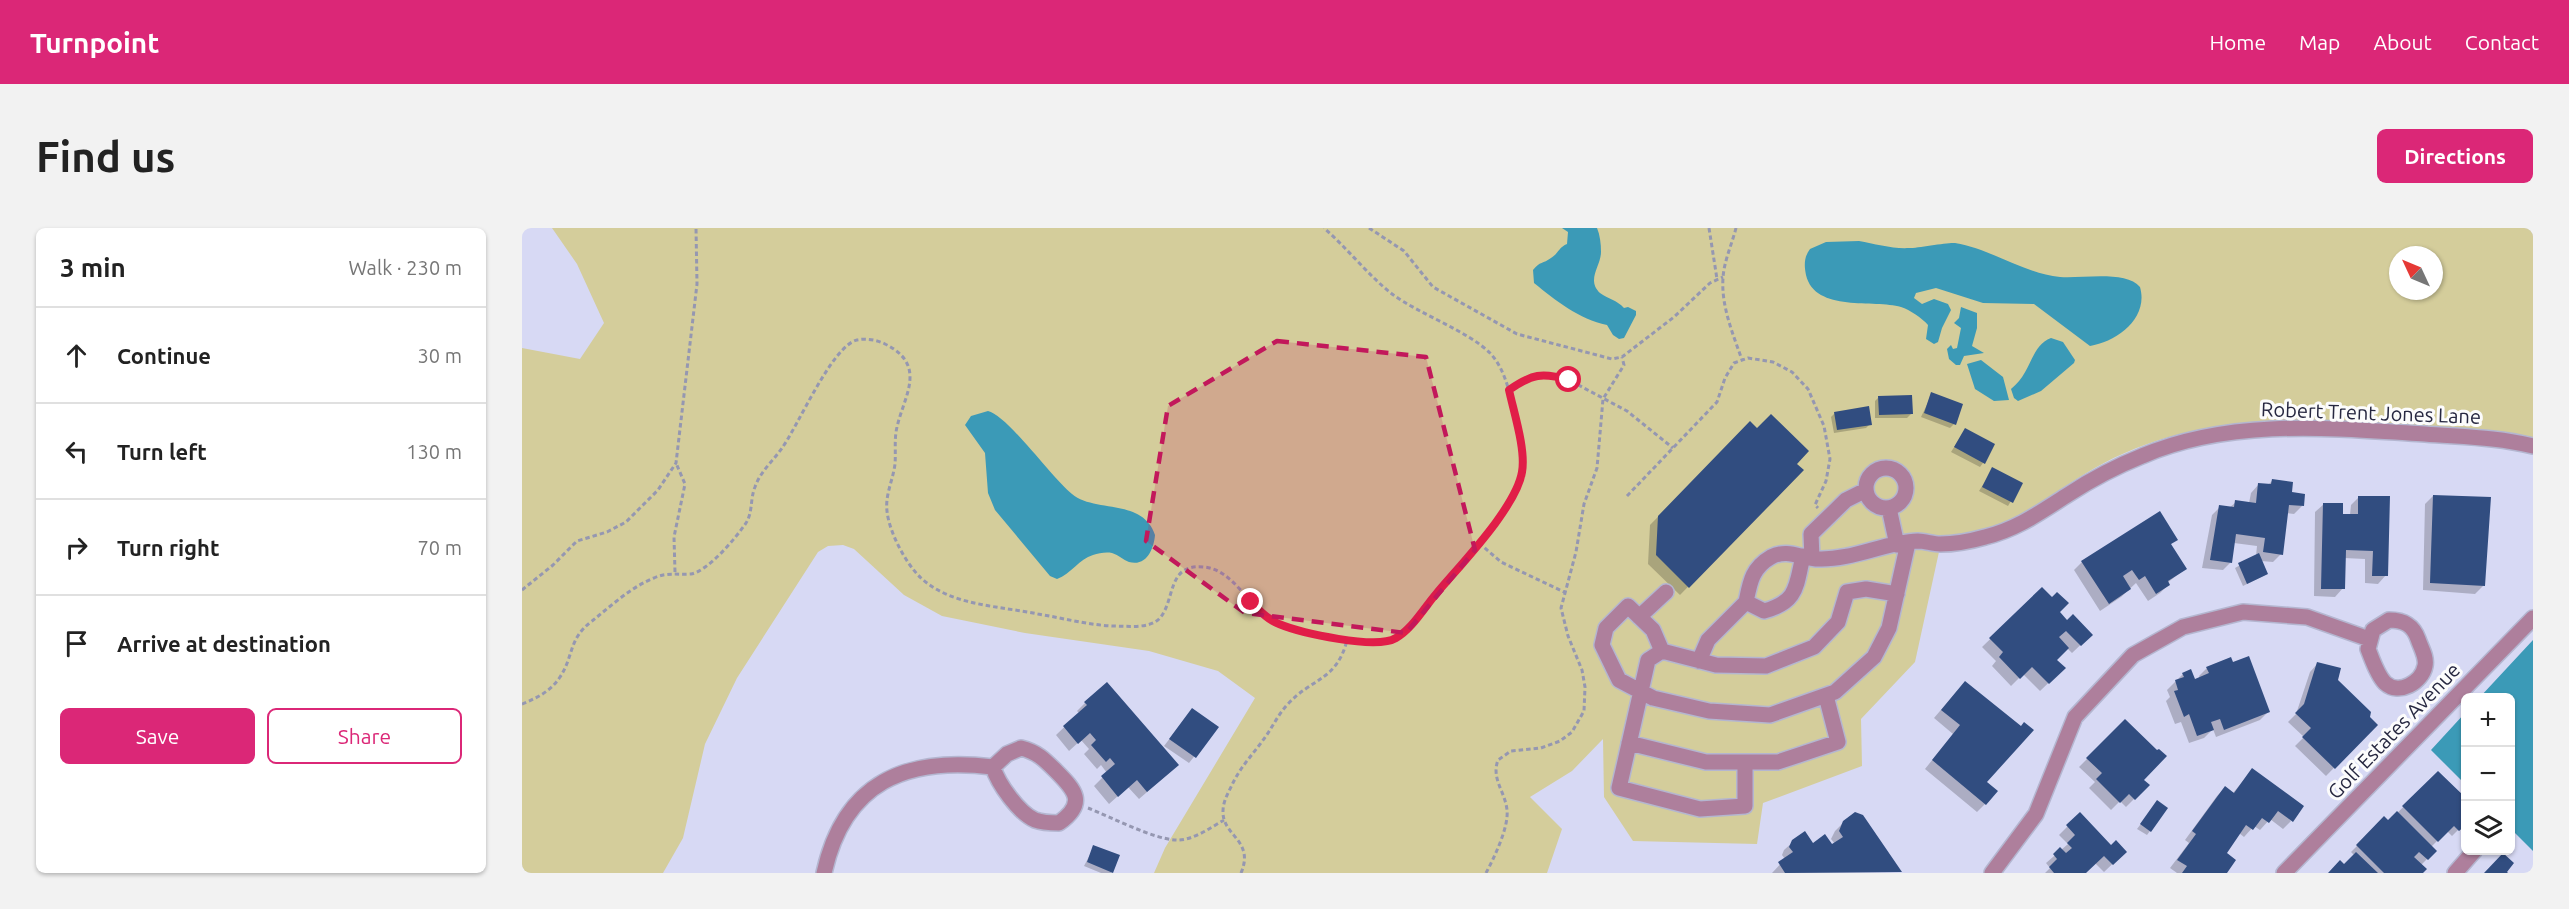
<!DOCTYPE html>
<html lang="en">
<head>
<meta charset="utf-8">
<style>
  :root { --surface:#fff; --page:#f2f2f2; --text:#222; --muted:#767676; --line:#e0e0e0; --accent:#db2777 }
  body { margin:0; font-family:Ubuntu,sans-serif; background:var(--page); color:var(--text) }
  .controls { position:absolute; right:18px; bottom:18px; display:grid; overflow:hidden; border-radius:9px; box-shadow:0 2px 4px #0004 }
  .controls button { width:54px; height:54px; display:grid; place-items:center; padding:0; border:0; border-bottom:2px solid var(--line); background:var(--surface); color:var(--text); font:30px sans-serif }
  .compass { position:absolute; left:1867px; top:18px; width:54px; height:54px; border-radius:50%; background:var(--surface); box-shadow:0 2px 4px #0004; rotate:314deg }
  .stop { position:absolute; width:18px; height:18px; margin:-14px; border:4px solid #e11d48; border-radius:50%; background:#fff }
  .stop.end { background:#e11d48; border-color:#fff; box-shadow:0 2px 6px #0008 }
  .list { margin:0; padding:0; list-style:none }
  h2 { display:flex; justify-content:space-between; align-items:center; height:78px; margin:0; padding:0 24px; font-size:26px }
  h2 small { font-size:20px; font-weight:400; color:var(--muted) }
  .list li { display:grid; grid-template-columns:39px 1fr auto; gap:18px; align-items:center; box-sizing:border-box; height:96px; padding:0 24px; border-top:2px solid var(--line) }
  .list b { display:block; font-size:22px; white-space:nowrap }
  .list em { font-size:20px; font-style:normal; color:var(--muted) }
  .actions { display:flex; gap:12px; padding:18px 24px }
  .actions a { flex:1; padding:14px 0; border:2px solid var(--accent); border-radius:9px; text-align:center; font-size:21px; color:var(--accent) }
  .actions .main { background:var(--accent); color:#fff }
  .icon { flex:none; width:33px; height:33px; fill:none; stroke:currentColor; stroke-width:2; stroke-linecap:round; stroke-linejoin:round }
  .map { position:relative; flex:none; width:2011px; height:645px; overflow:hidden; border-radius:9px }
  header { display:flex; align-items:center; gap:36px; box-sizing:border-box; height:84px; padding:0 30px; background:var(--accent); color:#fff }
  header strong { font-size:28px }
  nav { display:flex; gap:33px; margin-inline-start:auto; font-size:21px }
  .intro { display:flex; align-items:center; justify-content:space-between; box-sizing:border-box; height:144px; padding:0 36px }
  h1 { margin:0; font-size:42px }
  .button { padding:15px 27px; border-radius:9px; background:var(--accent); color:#fff; font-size:21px; font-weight:700 }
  main { display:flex; gap:36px; padding:0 36px }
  aside { flex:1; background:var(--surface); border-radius:9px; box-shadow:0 2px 4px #0004 }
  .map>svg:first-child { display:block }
  .green { fill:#d4cd9b; fill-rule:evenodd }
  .water { fill:#3b9ab7 }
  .shadow { fill:#0003 }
  .building { fill:#314d80 }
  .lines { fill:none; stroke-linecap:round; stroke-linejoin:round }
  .minor-casing { stroke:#b4b6d0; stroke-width:18 }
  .path { stroke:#9597b1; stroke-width:3; stroke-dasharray:4.5 3; stroke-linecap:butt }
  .minor { stroke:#ae7f9c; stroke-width:15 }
  .route { stroke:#e11d48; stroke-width:8 }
  .marked { fill:#c2185b; fill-opacity:0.2; stroke:#c2185b; stroke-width:4.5; stroke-dasharray:12 8; stroke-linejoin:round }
  .labels { text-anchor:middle; stroke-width:6; stroke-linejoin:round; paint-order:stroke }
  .street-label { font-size:20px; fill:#272841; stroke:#fcfcfc }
</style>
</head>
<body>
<header>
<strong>Turnpoint</strong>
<nav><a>Home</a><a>Map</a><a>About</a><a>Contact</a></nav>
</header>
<div class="intro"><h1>Find us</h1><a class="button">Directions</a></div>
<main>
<aside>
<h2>3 min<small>Walk · 230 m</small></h2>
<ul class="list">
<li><svg class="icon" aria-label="ahead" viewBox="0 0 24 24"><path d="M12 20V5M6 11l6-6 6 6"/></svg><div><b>Continue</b></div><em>30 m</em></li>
<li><svg class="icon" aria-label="left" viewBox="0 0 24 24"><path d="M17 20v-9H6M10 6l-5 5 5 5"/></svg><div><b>Turn left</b></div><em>130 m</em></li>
<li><svg class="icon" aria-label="right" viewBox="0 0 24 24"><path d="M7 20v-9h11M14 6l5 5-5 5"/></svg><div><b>Turn right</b></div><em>70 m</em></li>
<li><svg class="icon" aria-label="arrive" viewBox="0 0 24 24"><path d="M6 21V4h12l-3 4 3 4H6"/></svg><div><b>Arrive at destination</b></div></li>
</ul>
<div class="actions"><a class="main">Save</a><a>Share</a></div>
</aside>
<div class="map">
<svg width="2011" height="645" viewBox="0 0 2011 645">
  <rect width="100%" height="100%" fill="#d7d9f4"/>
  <!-- green -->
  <path class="green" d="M 30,0 L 2011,0 L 2011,212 C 1945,209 1878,205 1812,202 C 1765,199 1717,193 1671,203 C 1642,209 1608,221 1582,235 C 1523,266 1491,306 1420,310 L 1393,434 L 1339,491 L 1340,538 L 1241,575 L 1235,616 L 1111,613 L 1082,569 L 1081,511 L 1050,543 L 1008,569 L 1040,601 L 1025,645 L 632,645 L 643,620 L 733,470 L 696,443 L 627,423 L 503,405 L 420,388 L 382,367 L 332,321 L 321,317 L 306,318 L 296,324 L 215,450 L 183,516 L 161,610 L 141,645 L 0,645 L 0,120 L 58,131 L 82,95 L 55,36 ZM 1876,27 L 1912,27 L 1912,63 L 1876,63 Z"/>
  <!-- water -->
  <path class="water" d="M 1040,0 L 1075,0 C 1078,7 1079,16 1079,24 C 1079,38 1064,52 1078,65 C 1086,71 1095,72 1102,80 L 1106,79 L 1114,83 L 1114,87 L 1102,110 L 1097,111 L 1091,107 L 1085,97 C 1057,91 1034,73 1012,55 L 1011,42 C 1018,33 1021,36 1029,30 C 1036,26 1037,19 1045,16 L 1046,4 Z
    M 1337,13 C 1353,16 1371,21 1387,20 C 1396,20 1427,14 1433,15 C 1470,21 1500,45 1538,49 C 1558,51 1604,42 1618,59 C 1627,90 1595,114 1568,118 L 1512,76 L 1461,75 L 1414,60 L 1394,65 L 1392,70 L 1400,76 L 1412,71 L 1426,76 L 1429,82 L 1420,100 L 1416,114 L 1412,116 L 1404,111 L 1406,97 C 1400,90 1388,82 1379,79 C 1353,71 1293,85 1284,47 C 1282,37 1282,29 1288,21 L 1304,14 Z
    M 1439,79 L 1455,85 L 1455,100 L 1450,118 L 1462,125 L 1442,128 L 1438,137 L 1434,137 L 1427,131 L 1425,121 L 1429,117 L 1431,121 L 1435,120 L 1439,100 L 1432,95 L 1437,90 Z
    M 1529,110 L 1541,114 L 1553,132 L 1552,135 L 1519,163 L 1496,173 L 1492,170 L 1489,161 C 1510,145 1508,118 1529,110 Z
    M 1459,132 L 1481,149 L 1487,172 L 1472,173 L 1453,161 L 1445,136 Z
    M 466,183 C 485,187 530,250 550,266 C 572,285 621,270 633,307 C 632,320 625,339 607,334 C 601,332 597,327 590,325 C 584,324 577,325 571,327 C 557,331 549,346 535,351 L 528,348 L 473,282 L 466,265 L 463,225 L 443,197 L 449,188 Z
    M 2011,412 L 2011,623 L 1989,601 L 1988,470 L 1958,469 Z
    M 1943,485 L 1943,556 L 1909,522 Z"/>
  <!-- shadow -->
  <path class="shadow" d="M 1410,166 L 1432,196 L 1428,200 L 1399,189 Z
    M 1357,169 L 1389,186 L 1385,190 L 1353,190 L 1353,173 Z
    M 1313,185 L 1348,196 L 1344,200 L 1312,205 L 1309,189 Z
    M 1228,195 L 1280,242 L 1158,367 L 1126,336 L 1128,297 Z
    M 1443,202 L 1461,235 L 1458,239 L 1429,224 Z
    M 1471,241 L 1499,256 L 1486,278 L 1457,263 Z
    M 1750,253 L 1769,266 L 1780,278 L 1772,286 L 1764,285 L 1759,326 L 1751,334 L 1739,333 L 1745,346 L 1721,358 L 1713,340 L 1734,328 L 1735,318 L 1712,315 L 1709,334 L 1701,342 L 1680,340 L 1690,287 L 1698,279 L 1707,280 L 1714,274 L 1727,275 L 1729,265 L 1737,256 L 1745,258 Z
    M 1911,268 L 1961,358 L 1953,366 L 1901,362 L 1903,276 Z
    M 1837,269 L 1864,347 L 1856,356 L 1843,355 L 1843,331 L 1822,330 L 1821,360 L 1813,369 L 1792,368 L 1793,284 L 1802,276 L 1820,287 L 1828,287 L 1829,277 Z
    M 1654,311 L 1648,317 L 1663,341 L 1645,355 L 1646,357 L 1638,365 L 1626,373 L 1614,355 L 1599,369 L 1578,383 L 1552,342 L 1560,334 Z
    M 1520,361 L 1545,394 L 1569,407 L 1550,425 L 1545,420 L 1533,432 L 1542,440 L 1518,463 L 1501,446 L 1489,458 L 1470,438 L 1474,433 L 1460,419 Z
    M 1796,435 L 1854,497 L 1804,548 L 1773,518 L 1782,509 L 1766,494 L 1774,486 L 1788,444 Z
    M 1685,440 L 1746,484 L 1738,492 L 1694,509 L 1691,501 L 1682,510 L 1667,515 L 1659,494 L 1653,496 L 1644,473 L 1648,469 L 1645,462 L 1661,446 L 1672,453 L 1678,451 L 1677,448 Z
    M 1435,463 L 1498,500 L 1463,555 L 1463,576 L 1455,584 L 1403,541 L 1431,506 L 1412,490 Z
    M 563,475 L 647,545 L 617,571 L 606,559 L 587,576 L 572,558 L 585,545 L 579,537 L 575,541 L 562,526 L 567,521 L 559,512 L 547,523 L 534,507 L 557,485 L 555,483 Z
    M 665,488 L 695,500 L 667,535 L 642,518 Z
    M 1603,493 L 1620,552 L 1626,557 L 1604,579 L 1598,573 L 1589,582 L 1567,560 L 1573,554 L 1557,539 Z
    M 1730,542 L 1769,593 L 1761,601 L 1748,591 L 1738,602 L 1732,598 L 1722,609 L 1717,605 L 1702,625 L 1703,645 L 1655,645 L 1648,640 L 1667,615 L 1663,612 L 1695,568 L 1703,560 L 1711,565 Z
    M 1916,545 L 1943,595 L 1930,608 L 1925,603 L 1909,619 L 1913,623 L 1899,637 L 1899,645 L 1808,645 L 1822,638 L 1832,627 L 1829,624 L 1862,591 L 1866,594 Z
    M 1635,574 L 1628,603 L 1625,607 L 1615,601 Z
    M 1558,586 L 1589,619 L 1603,624 L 1582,644 L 1573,635 L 1563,645 L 1523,645 L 1528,640 L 1524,635 L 1546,616 L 1537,607 Z
    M 1322,594 L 1378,644 L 1250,645 L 1263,631 L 1260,627 L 1262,622 L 1271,614 L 1309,618 L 1313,616 L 1309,611 L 1313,603 Z
    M 572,619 L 590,644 L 589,645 L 579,645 L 562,638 Z"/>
  <!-- building -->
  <path class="building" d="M 1409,164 L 1441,176 L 1434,197 L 1402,185 Z
    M 1390,167 L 1391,186 L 1357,187 L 1356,168 Z
    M 1347,178 L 1350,197 L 1315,202 L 1312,184 Z
    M 1249,186 L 1287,223 L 1275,236 L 1282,242 L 1167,360 L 1134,327 L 1136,288 L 1228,193 L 1235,200 Z
    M 1443,200 L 1473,216 L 1463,236 L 1432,219 Z
    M 1470,239 L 1501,255 L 1491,275 L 1460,259 Z
    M 1750,251 L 1771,254 L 1770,264 L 1783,266 L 1782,278 L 1767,277 L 1761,327 L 1741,324 L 1743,310 L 1714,306 L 1710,335 L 1688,332 L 1697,277 L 1712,279 L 1713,272 L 1734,275 L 1736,255 L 1749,256 Z
    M 1911,267 L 1969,269 L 1963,358 L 1908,355 Z
    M 1836,268 L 1868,268 L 1866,348 L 1850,348 L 1851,323 L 1824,322 L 1823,361 L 1799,361 L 1801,275 L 1821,275 L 1821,286 L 1836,286 Z
    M 1638,283 L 1656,312 L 1649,316 L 1665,341 L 1646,353 L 1648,357 L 1634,366 L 1623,348 L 1617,352 L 1610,342 L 1601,348 L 1609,361 L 1587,376 L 1559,333 Z
    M 1737,325 L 1746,346 L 1725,356 L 1716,335 Z
    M 1520,359 L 1530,369 L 1535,364 L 1547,375 L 1538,384 L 1545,392 L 1551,386 L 1571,407 L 1559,418 L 1544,403 L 1537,409 L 1547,420 L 1535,432 L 1544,440 L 1527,456 L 1510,439 L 1498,451 L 1477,429 L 1481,424 L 1467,410 Z
    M 1727,428 L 1748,484 L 1702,502 L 1698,491 L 1689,494 L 1692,502 L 1675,508 L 1667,486 L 1662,489 L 1652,463 L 1656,462 L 1653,452 L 1662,449 L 1660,445 L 1669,441 L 1673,451 L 1687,445 L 1684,439 L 1709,429 L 1711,434 Z
    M 1795,434 L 1819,440 L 1816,452 L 1849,484 L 1848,489 L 1856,497 L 1813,541 L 1780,509 L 1789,500 L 1773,485 L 1782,476 Z
    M 1443,453 L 1499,498 L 1502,494 L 1512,502 L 1465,554 L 1476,563 L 1464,577 L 1410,532 L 1438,497 L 1419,482 Z
    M 585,454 L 657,537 L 625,564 L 615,552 L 596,569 L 579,548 L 593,536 L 588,530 L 584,534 L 569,517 L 574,512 L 568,505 L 556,516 L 541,498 L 565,477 L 562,474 Z
    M 670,480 L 697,499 L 674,530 L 647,511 Z
    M 1603,491 L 1635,522 L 1637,521 L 1645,528 L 1622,552 L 1628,557 L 1613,572 L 1607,566 L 1598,575 L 1574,551 L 1580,545 L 1564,530 Z
    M 1730,540 L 1782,578 L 1771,594 L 1756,583 L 1747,595 L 1740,590 L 1731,602 L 1724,597 L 1705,625 L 1714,632 L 1705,645 L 1660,645 L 1665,638 L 1655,632 L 1674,606 L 1670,603 L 1703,558 L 1712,565 Z
    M 1916,543 L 1944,570 L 1944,597 L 1937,603 L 1932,598 L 1916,614 L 1880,578 Z
    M 1635,572 L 1646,580 L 1629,604 L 1618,596 Z
    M 1875,583 L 1915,623 L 1906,632 L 1897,624 L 1892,629 L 1905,641 L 1901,645 L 1862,645 L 1834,617 L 1862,588 L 1866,592 Z
    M 1333,584 L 1341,587 L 1380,644 L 1263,645 L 1256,634 L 1271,624 L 1267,619 L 1270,612 L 1283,603 L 1291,615 L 1303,606 L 1310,616 L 1321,609 L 1317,603 L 1321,593 Z
    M 1558,584 L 1589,617 L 1594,612 L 1605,624 L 1591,637 L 1582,628 L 1564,645 L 1532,645 L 1527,639 L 1535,631 L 1531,626 L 1538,619 L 1544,625 L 1550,620 L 1545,615 L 1553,607 L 1544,597 Z
    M 571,617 L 598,627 L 591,645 L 565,634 Z
    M 1834,624 L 1856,645 L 1806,645 L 1818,632 L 1822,636 Z
    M 1981,625 L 1992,635 L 1985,644 L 1986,645 L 1962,645 Z"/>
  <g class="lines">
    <!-- minor casing -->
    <g class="minor-casing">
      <path id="minor" d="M1344 260a20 20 0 1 1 40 0a20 20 0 1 1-40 0Z
        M 1367,280 L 1375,317
        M 1290,330 L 1289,306 L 1324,272 L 1344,262
        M 1375,366 L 1344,361 L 1325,364 L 1316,394 L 1292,419 L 1244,438 L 1194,437 L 1140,423 L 1131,402 L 1106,378 L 1084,400 L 1080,417 L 1097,452 L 1131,470 L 1187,483 L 1248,487 L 1313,464 L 1352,429 L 1367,400 L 1386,315
        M 1224,374 C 1228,354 1230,340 1249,329 C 1266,320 1280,331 1297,331 C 1331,332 1363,314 1396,313 C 1403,313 1411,316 1418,316 C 1433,316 1449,313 1463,309 C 1496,301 1520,283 1547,266 C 1570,251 1595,238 1620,228 C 1708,190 1810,200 1903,206 C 1940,209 1975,209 2011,218
        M 1224,374 L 1242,383 C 1276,374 1274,358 1281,328
        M 1117,389 L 1144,364
        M 1867,392 C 1882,392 1891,397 1896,411 C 1899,420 1905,429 1903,438 C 1900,454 1877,468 1863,455 C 1855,447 1850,431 1846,421 L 1851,402 Z
        M 1140,423 L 1126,432 L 1097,560 L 1178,581 L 1223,578 L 1223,534 L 1256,534 L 1316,514 L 1304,468
        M 1177,433 L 1186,412 L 1224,374
        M 1107,515 L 1184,534 L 1223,534
        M 499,520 C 515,524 522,531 534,543 C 553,562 565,575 537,595 C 529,595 521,595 513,592 C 497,585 476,556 471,539 L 485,526 Z
        M 302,645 C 322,554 384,528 471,539
        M 1470,645 L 1514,586 L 1553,489 L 1611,427 L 1661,399 L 1721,384 L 1785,389 L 1847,411
        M 1762,645 L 2011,390
        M 1933,645 L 1953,622"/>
    </g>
    <!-- path -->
    <path class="path" d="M 847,0 L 882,23 L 911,59 L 995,106 L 1090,131 L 1100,129 L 1152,89 L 1188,55 L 1201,49
      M 1187,0 L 1195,51
      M 1214,0 C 1210,16 1202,33 1201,50 C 1199,78 1211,106 1220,132
      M 987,162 L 1005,150 L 1025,146 L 1047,152 L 1105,183 L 1151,220
      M 1105,268 L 1195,174 L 1203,150 L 1212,135 L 1226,130 L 1251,134 L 1270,144 L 1286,161 L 1302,198 L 1308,231 L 1304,253 L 1293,277 L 1296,280
      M 957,315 L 979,334 L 1042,364
      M 153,344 L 152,309 L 163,256 L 154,235
      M 0,362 L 31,337 L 55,313 L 85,304 L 104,294 L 136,262 L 154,235 L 175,56 L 174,0
      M 0,476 C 15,470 29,463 38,449 C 52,428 46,411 70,393 C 89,378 109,359 132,350 C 145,344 156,347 169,346 C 186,343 214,310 224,295 C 231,284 228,271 233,259 C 238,244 251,233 260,220 C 276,198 310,118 335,112 C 344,110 355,112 363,116 C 406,137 382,168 375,199 C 372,211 374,224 373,236 C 371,252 363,267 365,283 C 367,304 384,336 399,350 C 429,378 478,378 516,386 C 541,390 565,397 591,398 C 604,398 627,401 637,391 C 654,373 644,335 682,339 C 707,341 723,370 740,385 C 758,401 834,418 858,414 C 886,410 926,352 945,329 C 963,308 998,271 1001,242 C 1003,224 996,203 992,186 C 988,165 983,141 968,125 C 946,103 897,86 870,66 C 847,48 825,20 802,0
      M 566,580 C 589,589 631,611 654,612 C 670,613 688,600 702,592
      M 719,645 C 733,612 700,608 701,583 C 701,574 706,565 710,557 C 718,539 733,524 744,508 C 751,498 756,487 765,477 C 789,450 815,453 825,412
      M 964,645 C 972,630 987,599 985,582 C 983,563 969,551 976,532 L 989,523 L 1019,520 L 1038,513 L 1050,504 L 1062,483 L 1063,459 L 1060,442 L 1046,408 L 1039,380 L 1054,324 L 1062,276 L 1075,240 L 1081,171 L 1102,137 L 1100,129"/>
    <!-- minor -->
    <use href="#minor" class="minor"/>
  </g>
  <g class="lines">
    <!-- route -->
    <path class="route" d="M 729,374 C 737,382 746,392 757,396 C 779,405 854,422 874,410 C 890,401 902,380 914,366 C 938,337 994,280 1000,244 C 1004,222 992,185 987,162 C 1010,146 1020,144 1047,152"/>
  </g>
  <!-- marked area -->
  <path class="marked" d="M 755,113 L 904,129 L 953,322 L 884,405 L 723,385 L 624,313 L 646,178 Z"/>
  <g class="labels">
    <!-- street labels -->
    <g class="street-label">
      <text transform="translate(1849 185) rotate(2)" y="7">Robert Trent Jones Lane</text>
      <text transform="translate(1872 503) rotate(-46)" y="7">Golf Estates Avenue</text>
    </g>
  </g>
</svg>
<div class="controls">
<button>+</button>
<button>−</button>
<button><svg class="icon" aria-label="layers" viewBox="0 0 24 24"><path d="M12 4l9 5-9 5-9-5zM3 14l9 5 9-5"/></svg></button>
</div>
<svg class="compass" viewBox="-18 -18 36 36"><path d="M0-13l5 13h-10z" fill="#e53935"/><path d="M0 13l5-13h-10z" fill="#767676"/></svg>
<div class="stop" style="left:1047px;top:152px"></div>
<div class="stop end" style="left:729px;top:374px"></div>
</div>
</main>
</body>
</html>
